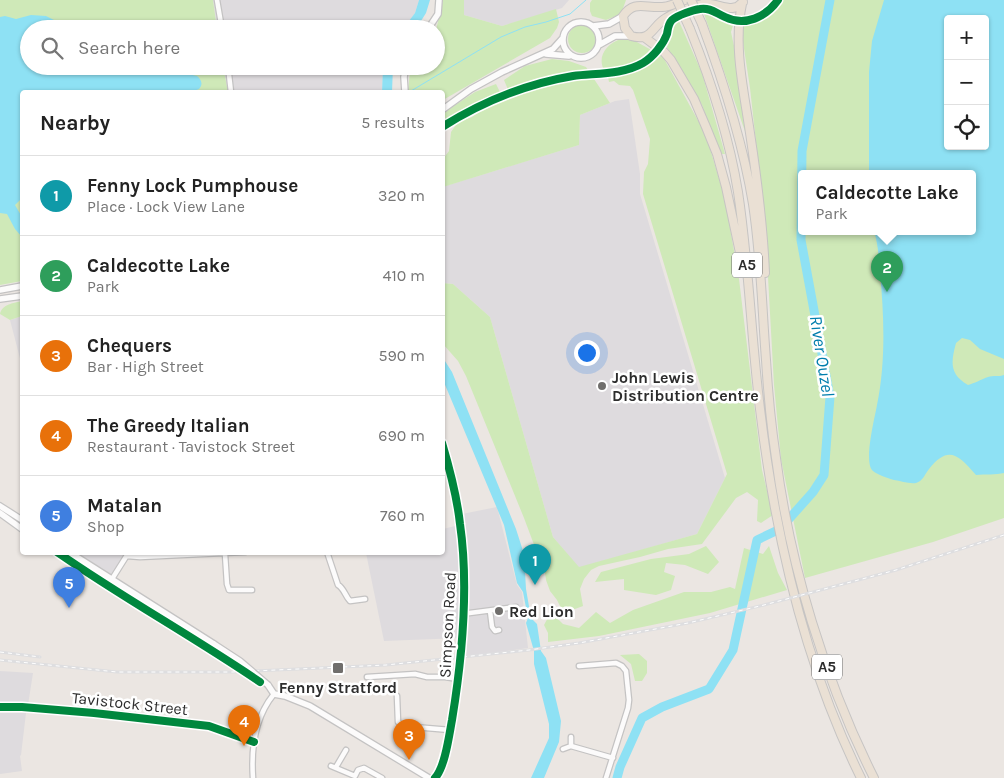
<!DOCTYPE html>
<html lang="en">
<head>
<meta charset="utf-8">
<style>
  :root { --surface:#fff; --page:#f6f6f6; --text:#222; --muted:#767676; --line:#e0e0e0; --accent:#706e6c }
  body { margin:0; font-family:Karla,sans-serif; background:var(--page); color:var(--text) }
  .controls { position:absolute; right:15px; top:15px; display:grid; overflow:hidden; border-radius:5px; box-shadow:0 1px 4px #0004 }
  .controls button { width:45px; height:45px; display:grid; place-items:center; padding:0; border:0; border-bottom:1px solid var(--line); background:var(--surface); color:var(--text); font:25px sans-serif }
  .you { position:absolute; left:586px; top:352px; width:18px; height:18px; margin:-12px; border:4px solid #fff; border-radius:50%; background:#1a73e8; box-shadow:0 0 0 8px #1a73e833 }
  .badge { display:grid; place-items:center; width:32px; height:32px; border-radius:50%; background:var(--accent); color:#fff; font-size:16px; font-weight:700 }
  .pin { position:absolute; translate:-50% -41px; filter:drop-shadow(0 1px 2px #0008) }
  .pin::after { content:''; position:absolute; top:26px; width:18px; height:15px; background:inherit; clip-path:polygon(0 0,100% 0,50% 100%) }
  .popup { position:absolute; left:798px; top:170px; width:178px; height:65px; box-sizing:border-box; display:grid; place-content:center; border-radius:5px; background:var(--surface); filter:drop-shadow(0 1px 4px #0005); font-size:16px; white-space:nowrap; color:var(--muted) }
  .popup b { font-size:19px; color:var(--text) }
  .popup::after { content:''; position:absolute; left:50%; top:100%; margin-left:-10px; border:10px solid transparent; border-top-color:var(--surface) }
  .list { margin:0; padding:0; list-style:none }
  h2 { display:flex; justify-content:space-between; align-items:center; height:65px; margin:0; padding:0 20px; font-size:21px }
  h2 small { font-size:16px; font-weight:400; color:var(--muted) }
  .list li { display:grid; grid-template-columns:32px 1fr auto; gap:15px; align-items:center; box-sizing:border-box; height:80px; padding:0 20px; border-top:1px solid var(--line) }
  .list b { display:block; font-size:19px; white-space:nowrap }
  .list p { margin:0; font-size:16px; white-space:nowrap; color:var(--muted) }
  .list em { font-size:16px; font-style:normal; color:var(--muted) }
  .icon { flex:none; width:28px; height:28px; fill:none; stroke:currentColor; stroke-width:2; stroke-linecap:round; stroke-linejoin:round }
  .map { position:relative; flex:none; width:1004px; height:778px; overflow:hidden }
  .search { position:absolute; background:var(--surface); box-shadow:0 1px 4px #0004; left:20px; top:20px; width:425px; height:55px; display:flex; align-items:center; gap:12px; box-sizing:border-box; padding:0 18px; border-radius:28px; color:var(--muted); font-size:19px }
  .panel { position:absolute; background:var(--surface); box-shadow:0 1px 4px #0004; left:20px; top:90px; width:425px; height:465px; border-radius:5px }
  .map>svg:first-child { display:block }
  .industrial { fill:#dedbde }
  .green { fill:#cfe9b8; fill-rule:evenodd }
  .water { fill:#8ee1f4; fill-rule:evenodd }
  .lines { fill:none; stroke-linecap:round; stroke-linejoin:round }
  .stream { stroke:#8ee1f4; stroke-width:1 }
  .river { stroke:#8ee1f4; stroke-width:9 }
  .minor-casing { stroke:#c4c3c3; stroke-width:7 }
  .tertiary-casing { stroke:#c4c3c3; stroke-width:8 }
  .trunk-casing { stroke:#c6c4c3; stroke-width:10 }
  .minor { stroke:#fcfbfb; stroke-width:4.5 }
  .tertiary { stroke:#fcfbfb; stroke-width:5.5 }
  .trunk { stroke:#eae0d4; stroke-width:8 }
  .rail-casing { stroke:#dedee0; stroke-width:3 }
  .rail { stroke:#fff; stroke-width:1; stroke-dasharray:4; stroke-linecap:butt }
  .tertiary-bridge-casing { stroke:#c4c3c3; stroke-width:8; stroke-linecap:butt }
  .trunk-bridge-casing { stroke:#c6c4c3; stroke-width:10; stroke-linecap:butt }
  .tertiary-bridge { stroke:#fcfbfb; stroke-width:5.5 }
  .trunk-bridge { stroke:#eae0d4; stroke-width:8 }
  .cycleway-casing { stroke:#fff; stroke-width:11 }
  .cycleway { stroke:#00873e; stroke-width:8 }
  .poi-dot { fill:#706e6c; stroke:#fff; stroke-width:2 }
  .labels { text-anchor:middle; stroke-width:5; stroke-linejoin:round; paint-order:stroke }
  .shield { fill:#fff; stroke:#6c6c6c; stroke-width:1 }
  .shield-label { font-size:15px; font-weight:bold; fill:#2d2d2d }
  .poi-label { font-size:16px; font-weight:bold; fill:#2d2d2d; stroke:#fff; text-anchor:start }
  .street-label { font-size:16px; fill:#2d2d2d; stroke:#fff }
  .water-label { font-size:18px; font-style:italic; fill:#007ead; stroke:#fff }
</style>
</head>
<body>
<div class="map">
<svg width="1004" height="778" viewBox="0 0 1004 778">
  <rect width="100%" height="100%" fill="#ebe6e2"/>
  <!-- industrial -->
  <path class="industrial" d="M 213,0 L 419,0 L 415,13 L 404,29 L 217,29 Z
    M 464,0 L 569,0 L 562,8 L 502,26 L 464,15 Z
    M 223,66 L 383,66 L 382,92 L 228,92 Z
    M 629,99 L 640,174 L 640,194 L 725,478 L 697,534 L 579,568 L 553,537 L 490,317 L 453,284 L 443,283 L 442,187 L 579,145 L 580,115 L 615,101 Z
    M 22,316 L 22,366 L 10,320 Z
    M 497,507 L 517,585 L 522,592 L 528,648 L 465,657 L 461,638 L 384,641 L 366,553 L 442,552 L 443,529 L 455,526 L 462,514 Z
    M 75,553 L 126,553 L 112,579 Z
    M 0,671 L 33,673 L 28,705 L 0,705 Z
    M 0,713 L 26,713 L 21,755 L 20,756 L 22,771 L 0,774 Z"/>
  <!-- green -->
  <path class="green" d="M 0,0 L 213,0 L 217,29 L 29,29 L 29,66 L 223,66 L 228,92 L 22,92 L 22,281 L 0,285 Z
    M 443,0 L 464,0 L 464,15 L 502,26 L 556,9 L 559,22 L 557,28 L 550,38 L 443,100 L 442,92 L 408,92 L 410,70 L 412,66 L 436,66 L 436,30 Z
    M 592,0 L 626,0 L 621,14 L 606,20 L 592,16 L 590,11 L 590,3 Z
    M 778,0 L 1004,0 L 1004,518 L 933,542 L 805,578 L 781,459 L 774,385 L 765,223 L 750,88 L 743,42 L 743,21 C 760,17 767,15 778,0 ZM 948,19 L 985,19 L 985,146 L 948,146 ZM 802,173 L 972,173 L 972,231 L 802,231 Z
    M 703,11 L 734,22 L 731,32 L 739,69 L 748,140 Z
    M 678,19 L 702,73 L 725,154 L 722,154 L 718,150 L 702,105 L 681,69 L 666,46 L 672,30 Z
    M568 39a14 14 0 1 1 28 0a14 14 0 1 1-28 0Z
    M 621,39 L 636,39 L 635,41 L 655,52 C 638,66 626,68 605,72 C 596,57 606,44 621,39 Z
    M 662,55 L 706,135 L 725,199 L 739,279 L 762,470 L 773,515 L 761,523 L 757,521 L 758,500 L 747,492 L 736,498 L 702,544 L 668,549 L 640,557 L 599,566 L 591,570 L 584,579 L 580,589 L 583,606 L 575,609 L 561,608 L 557,600 L 550,591 L 546,580 L 544,566 L 539,558 L 524,518 L 466,376 L 458,361 L 443,344 L 442,283 L 453,284 L 490,317 L 553,537 L 579,567 L 697,534 L 727,474 L 643,194 L 644,172 L 648,164 L 650,139 L 633,90 L 630,86 L 619,85 L 614,81 L 609,82 L 608,77 L 637,69 Z
    M 552,59 L 569,61 L 586,67 L 610,103 L 580,115 L 579,145 L 443,187 L 443,159 L 449,151 L 451,132 L 458,122 L 472,117 L 487,107 L 511,97 L 504,80 L 525,66 Z
    M 496,84 L 501,94 L 478,104 L 443,125 L 443,113 L 475,92 Z
    M 22,301 L 22,316 L 10,320 L 0,314 C 2,304 14,303 22,301 Z
    M 706,546 L 719,562 L 708,574 L 685,565 L 666,563 L 664,572 L 675,576 L 671,590 L 656,595 L 624,590 L 624,579 L 595,582 L 601,572 L 651,559 L 689,554 Z
    M 769,546 L 778,573 L 787,590 L 710,613 L 599,636 L 548,642 L 548,633 L 544,625 L 551,612 L 563,624 L 579,628 L 596,612 L 610,623 L 633,610 L 684,592 L 711,592 L 730,587 L 735,589 L 744,548 L 763,554 Z
    M 639,654 L 647,661 L 647,673 L 642,681 L 635,681 L 631,664 L 620,655 Z"/>
  <!-- water -->
  <path class="water" d="M 419,0 L 430,0 L 426,13 L 416,29 L 403,29 L 415,13 Z
    M 884,0 L 1004,0 L 1004,359 L 980,349 L 970,340 L 962,338 L 956,343 C 951,362 949,374 968,385 C 975,383 980,380 988,377 C 993,375 999,377 1004,375 L 1004,473 C 996,475 985,474 976,475 C 958,454 948,445 929,469 C 925,474 923,481 916,483 C 909,484 901,481 894,480 C 887,478 878,475 873,471 C 863,463 875,417 877,405 C 886,361 884,316 880,272 C 879,258 878,244 874,231 L 972,231 L 972,173 L 869,173 L 869,72 L 872,41 ZM 948,19 L 985,19 L 985,146 L 948,146 Z
    M 31,15 L 46,16 L 72,29 L 29,29 L 29,66 L 155,66 L 197,76 C 202,80 203,85 199,89 L 191,92 L 22,92 L 22,198 L 15,205 L 22,217 L 22,237 L 15,229 L 7,214 L 0,213 L 0,17 L 5,16 L 16,19 Z
    M 383,66 L 393,66 L 392,92 L 382,92 Z
    M 443,358 L 452,372 L 516,529 L 524,554 L 526,589 L 531,618 L 537,624 L 541,651 L 546,658 L 561,721 L 559,742 L 544,778 L 531,778 L 549,738 L 549,724 L 534,664 L 534,651 L 526,623 L 528,618 L 523,592 L 517,583 L 504,525 L 443,380 Z"/>
  <g class="lines">
    <!-- stream -->
    <path class="stream" d="M 411,91 L 501,37 L 525,27 L 546,22 L 570,14 L 586,0"/>
    <!-- river -->
    <path class="river" d="M 617,778 L 620,767 L 642,718 L 662,707 L 709,689 L 733,650 L 757,540 L 780,529 L 813,492 L 824,475 L 830,397 L 801,240 L 802,151 L 830,0"/>
    <!-- minor casing -->
    <g class="minor-casing">
      <path id="minor" d="M 217,0 L 222,29
        M 228,66 L 231,92
        M 327,552 L 338,585 C 344,588 345,596 350,601 L 365,599
        M 225,554 L 227,584 L 229,590 L 252,590
        M 127,556 L 140,557 L 245,552
        M 112,579 L 129,552
        M 490,611 L 492,627 L 495,631 L 499,630
        M 462,614 L 516,607
        M 579,666 L 616,663 L 622,666 L 626,671 L 629,700 L 628,708 L 606,778
        M 367,677 L 415,674 L 427,677 L 445,677 L 458,679
        M 397,696 L 398,722 L 403,726 L 450,730
        M 0,707 L 22,707 L 94,713 L 209,726 L 254,742
        M 571,746 L 613,758
        M 563,749 L 571,746 L 571,737
        M 331,766 L 355,776 L 358,770 L 364,768 L 382,778
        M 336,767 L 346,750
        M 253,778 C 251,749 255,717 274,694"/>
    </g>
    <!-- tertiary casing -->
    <g class="tertiary-casing">
      <path id="tertiary" d="M563 40a18 18 0 1 1 36 0a18 18 0 1 1-36 0Z
        M 593,26 L 609,24 L 623,16
        M 428,29 L 438,14 L 439,0
        M 599,45 L 615,36 L 631,36
        M 546,54 L 569,56
        M 405,92 L 404,77 L 406,66
        M 442,110 L 471,89 L 502,72 L 553,49 L 562,39
        M 0,290 L 22,286
        M 0,299 L 22,296
        M 0,506 L 22,520
        M 0,513 L 22,529
        M 69,552 L 214,644
        M 268,685 L 274,694 L 285,696 L 310,706 L 429,778
        M 435,778 C 445,767 449,736 452,720 C 462,659 469,586 460,524 C 457,496 450,470 442,443"/>
    </g>
    <!-- trunk casing -->
    <g class="trunk-casing">
      <path id="trunk" d="M 685,0 C 677,3 669,7 662,7 C 644,8 634,0 623,16 L 625,28 L 631,36 C 652,42 651,27 666,18 C 675,12 691,7 702,4 C 712,2 722,8 732,8 L 737,7 L 743,2
        M 742,4 C 733,46 744,91 750,133 C 757,179 763,226 765,273
        M 702,24 C 724,83 743,143 753,204 C 761,256 762,309 766,360 C 768,393 771,425 776,458 C 790,565 825,681 874,778
        M 690,29 C 711,81 729,136 738,192 C 749,264 751,337 760,409 C 775,535 804,663 861,778
        M 644,37 L 664,52 L 671,60 L 694,99 L 706,127 L 717,154 L 726,187 L 743,267"/>
    </g>
    <!-- minor -->
    <use href="#minor" class="minor"/>
    <!-- tertiary -->
    <use href="#tertiary" class="tertiary"/>
    <!-- trunk -->
    <use href="#trunk" class="trunk"/>
    <!-- rail casing -->
    <g class="rail-casing">
      <path id="rail" d="M 0,652 L 40,657
        M 0,660 L 117,672 L 232,672 L 386,665 L 529,650 L 579,643 L 688,623 L 764,605 L 896,570 L 1004,535"/>
    </g>
    <!-- rail -->
    <use href="#rail" class="rail"/>
    <!-- tertiary-bridge casing -->
    <g class="tertiary-bridge-casing">
      <path id="tertiary-bridge" d="M 214,644 L 240,661 L 268,685"/>
    </g>
    <!-- trunk-bridge casing -->
    <g class="trunk-bridge-casing">
      <path id="trunk-bridge" d="M 677,0 L 690,29
        M 691,0 L 702,24"/>
    </g>
    <!-- tertiary-bridge -->
    <use href="#tertiary-bridge" class="tertiary-bridge"/>
    <!-- trunk-bridge -->
    <use href="#trunk-bridge" class="trunk-bridge"/>
    <!-- cycleway casing -->
    <g class="cycleway-casing">
      <path id="cycleway" d="M 442,127 C 482,102 525,84 573,76 C 596,73 622,75 643,63 C 653,57 663,45 667,34 C 668,29 668,24 672,20 C 678,15 693,10 700,9 C 710,7 717,14 725,17 C 745,27 766,17 778,0
        M 57,552 C 123,598 194,637 260,682
        M 0,707 L 22,707 L 94,713 L 209,726 L 254,742
        M 435,778 C 445,767 449,736 452,720 C 462,659 469,586 460,524 C 457,496 450,470 442,443"/>
    </g>
    <!-- cycleway -->
    <use href="#cycleway" class="cycleway"/>
  </g>
  <!-- markers -->
  <g class="poi-dot">
    <circle cx="602" cy="386" r="5"/>
    <circle cx="499" cy="611" r="5"/>
    <rect x="332" y="662" width="12" height="12" rx="2.5"/>
  </g>
  <g class="labels">
    <!-- shield labels -->
    <g class="shield">
      <rect x="732" y="252.5" width="30" height="25" rx="4"/>
      <rect x="812" y="654.5" width="30" height="25" rx="4"/>
    </g>
    <g class="shield-label">
      <text x="747" y="270">A5</text>
      <text x="827" y="672">A5</text>
    </g>
    <!-- poi labels -->
    <g class="poi-label">
      <text x="612" y="383">John Lewis<tspan x="612" dy="18">Distribution Centre</tspan></text>
      <text x="509" y="617">Red Lion</text>
      <text x="338" y="693" text-anchor="middle">Fenny Stratford</text>
    </g>
    <!-- street labels -->
    <g class="street-label">
      <text transform="translate(447 625) rotate(-87)" y="6">Simpson Road</text>
      <text transform="translate(130 703) rotate(6)" y="6">Tavistock Street</text>
    </g>
    <!-- water labels -->
    <g class="water-label">
      <text transform="translate(822 356) rotate(81)" y="6">River Ouzel</text>
    </g>
  </g>
</svg>
<div class="controls">
<button>+</button>
<button>−</button>
<button><svg class="icon" aria-label="locate" viewBox="0 0 24 24"><circle cx="12" cy="12" r="6"/><path d="M12 2v4M12 18v4M2 12h4M18 12h4"/></svg></button>
</div>
<div class="you"></div>
<div class="pin badge" style="left:535px;top:585px;background:#0f9aa8">1</div>
<div class="pin badge" style="left:887px;top:292px;background:#2e9e5b">2</div>
<div class="popup"><b>Caldecotte Lake</b>Park</div>
<div class="pin badge" style="left:409px;top:760px;background:#e8710a">3</div>
<div class="pin badge" style="left:244px;top:746px;background:#e8710a">4</div>
<div class="pin badge" style="left:69px;top:608px;background:#3f7fe0">5</div>
<div class="search"><svg class="icon" aria-label="search" viewBox="0 0 24 24"><circle cx="10" cy="10" r="6"/><path d="M15 15l6 6"/></svg>Search here</div>
<section class="panel">
<h2>Nearby<small>5 results</small></h2>
<ul class="list">
<li><span class="badge" style="background:#0f9aa8">1</span><div><b>Fenny Lock Pumphouse</b><p>Place · Lock View Lane</p></div><em>320 m</em></li>
<li><span class="badge" style="background:#2e9e5b">2</span><div><b>Caldecotte Lake</b><p>Park</p></div><em>410 m</em></li>
<li><span class="badge" style="background:#e8710a">3</span><div><b>Chequers</b><p>Bar · High Street</p></div><em>590 m</em></li>
<li><span class="badge" style="background:#e8710a">4</span><div><b>The Greedy Italian</b><p>Restaurant · Tavistock Street</p></div><em>690 m</em></li>
<li><span class="badge" style="background:#3f7fe0">5</span><div><b>Matalan</b><p>Shop</p></div><em>760 m</em></li>
</ul>
</section>
</div>
</body>
</html>
